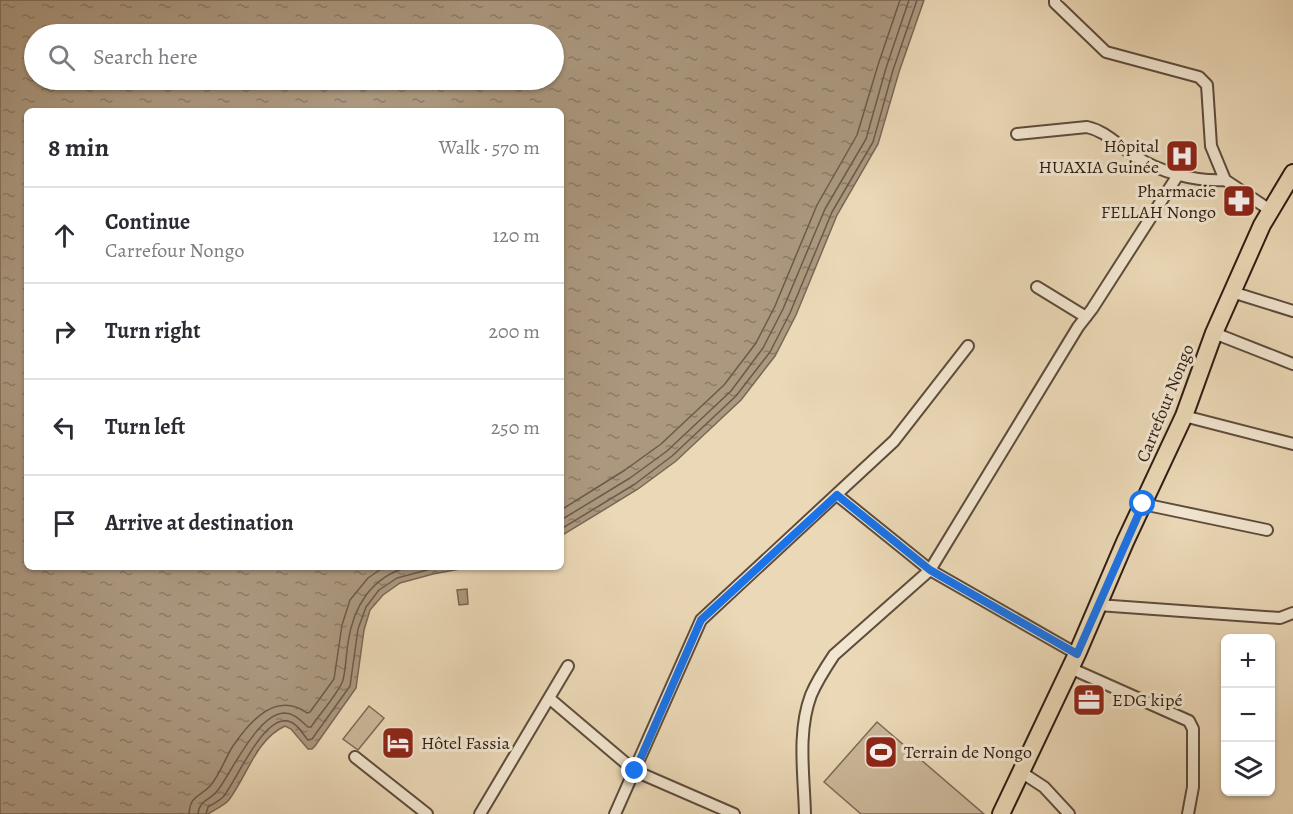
<!DOCTYPE html>
<html lang="en">
<head>
<meta charset="utf-8">
<style>
  :root { --surface:#fff; --page:#f7f7f7; --text:#2b2b33; --muted:#7c7c81; --line:#e1e1e2 }
  body { margin:0; font-family:Alegreya,serif; background:var(--page); color:var(--text) }
  .controls { position:absolute; right:18px; bottom:18px; display:grid; overflow:hidden; border-radius:9px; box-shadow:0 2px 4px #0004 }
  .controls button { width:54px; height:54px; display:grid; place-items:center; padding:0; border:0; border-bottom:2px solid var(--line); background:var(--surface); color:var(--text); font:30px sans-serif }
  .stop { position:absolute; width:18px; height:18px; margin:-14px; border:4px solid #1a73e8; border-radius:50%; background:#fff }
  .stop.end { background:#1a73e8; border-color:#fff; box-shadow:0 2px 6px #0008 }
  .list { margin:0; padding:0; list-style:none }
  h2 { display:flex; justify-content:space-between; align-items:center; height:78px; margin:0; padding:0 24px; font-size:26px }
  h2 small { font-size:20px; font-weight:400; color:var(--muted) }
  .list li { display:grid; grid-template-columns:39px 1fr auto; gap:18px; align-items:center; box-sizing:border-box; height:96px; padding:0 24px; border-top:2px solid var(--line) }
  .list b { display:block; font-size:22px; white-space:nowrap }
  .list p { margin:0; font-size:20px; white-space:nowrap; color:var(--muted) }
  .list em { font-size:20px; font-style:normal; color:var(--muted) }
  .icon { flex:none; width:33px; height:33px; fill:none; stroke:currentColor; stroke-width:2; stroke-linecap:round; stroke-linejoin:round }
  .map { position:relative; flex:none; width:1293px; height:814px; overflow:hidden }
  .search { position:absolute; background:var(--surface); box-shadow:0 2px 4px #0004; left:24px; top:24px; width:540px; height:66px; display:flex; align-items:center; gap:15px; box-sizing:border-box; padding:0 21px; border-radius:33px; color:var(--muted); font-size:22px }
  .panel { position:absolute; background:var(--surface); box-shadow:0 2px 4px #0004; left:24px; top:108px; width:540px; height:462px; border-radius:9px }
  .map>svg:first-child { display:block }
  .green { fill:#cbb89a; stroke:#7c6a57; stroke-width:1.5 }
  .water { fill:url(#water-ripples); stroke:#796754; stroke-width:1.5; fill-rule:evenodd }
  .lines { fill:none; stroke-linecap:round; stroke-linejoin:round }
  .shore { stroke:#6c5a4a; stroke-width:1.5 }
  .minor-casing { stroke:#5d4c3c; stroke-width:14 }
  .primary-casing { stroke:#2e1d14; stroke-width:20 }
  .minor { stroke:#f2e6d0; stroke-width:10 }
  .primary { stroke:#ebd8b6; stroke-width:16 }
  .route { stroke:#1a73e8; stroke-width:8 }
  .labels { text-anchor:middle; stroke-width:6; stroke-linejoin:round; paint-order:stroke }
  .poi-label { font-size:18px; fill:#2e1d14; stroke:#f2e6d0; text-anchor:start }
  .street-label { font-size:18px; fill:#2e1d14; stroke:#f2e6d0 }
</style>
</head>
<body>
<div class="map">
<svg width="1293" height="814" viewBox="0 0 1293 814">
  <defs>
    <pattern id="water-ripples" width="26" height="14" patternUnits="userSpaceOnUse" patternTransform="scale(1.5)"><rect width="26" height="14" fill="#ab987f"/><path d="M2 4q2-2 4 0t4 0M15 11q2-2 4 0t4 0" fill="none" stroke="#8c7b67"/></pattern>
  </defs>
  <rect width="100%" height="100%" fill="#ebd8b6"/>
  <filter id="stains"><feTurbulence type="fractalNoise" baseFrequency=".00333" numOctaves="4"/><feColorMatrix values="0 0 0 0 .2 0 0 0 0 .09 0 0 0 0 .02 0 0 0 .5 -.17"/></filter>
  <radialGradient id="worn" r=".72"><stop offset=".6" stop-color="#630" stop-opacity="0"/><stop offset="1" stop-color="#630" stop-opacity=".3"/></radialGradient>
  <!-- green -->
  <path class="green" d="M 369,706 L 384,718 L 358,750 L 343,739 Z
    M 877,722 L 984,814 L 861,814 L 824,782 Z"/>
  <!-- water -->
  <path class="water" d="M 0,0 L 924,0 L 899,72 L 878,144 L 837,215 L 796,315 L 775,356 L 741,400 L 676,461 L 638,489 L 561,536 L 561,111 L 27,111 L 27,567 L 471,567 L 433,574 L 400,583 L 383,595 L 370,610 L 364,630 L 356,688 L 315,746 L 312,749 L 308,749 L 291,729 L 285,726 C 255,740 247,777 228,801 C 223,806 214,810 208,814 L 0,814 ZM 554,34 L 554,80 L 34,80 L 34,34 Z
    M 467,589 L 468,604 L 459,605 L 457,590 Z"/>
  <g class="lines">
    <!-- shore -->
    <path class="shore" d="M 561,510 L 625,470 L 661,444 L 724,385 L 756,343 L 775,306 L 817,205 L 857,135 L 878,65 L 900,0
      M 561,520 L 630,478 L 667,451 L 731,391 L 763,348 L 783,309 L 825,209 L 866,139 L 886,68 L 909,0
      M 561,529 L 635,484 L 672,456 L 736,396 L 770,352 L 790,313 L 832,212 L 873,142 L 893,70 L 917,0
      M 189,814 C 190,795 200,797 210,786 C 220,775 225,758 233,746 C 250,721 276,691 307,713 L 310,712 L 334,679 L 342,625 L 350,600 L 368,578 L 384,567
      M 198,814 C 199,800 211,800 218,790 C 232,771 258,714 284,713 C 295,713 301,721 308,727 L 311,727 C 319,715 340,691 343,680 C 346,668 346,655 348,643 C 353,607 371,577 408,567
      M 206,814 L 208,807 C 213,804 219,801 223,797 C 236,782 263,715 288,721 C 297,723 302,733 308,740 L 312,739 L 350,686 L 358,629 L 366,607 L 379,590 L 397,578 L 438,567"/>
    <!-- minor casing -->
    <g class="minor-casing">
      <path id="minor" d="M 1055,0 L 1055,3 L 1106,52 L 1199,77 L 1207,85 L 1211,146 L 1225,180 L 1270,210
        M 1017,134 L 1087,127 C 1106,131 1118,146 1135,156 C 1159,172 1196,182 1225,180
        M 1037,287 L 1086,317
        M 1232,292 L 1293,311
        M 1214,333 L 1293,364
        M 1184,416 L 1293,444
        M 837,495 L 930,570 L 1077,654
        M 1143,504 L 1267,530
        M 1098,605 L 1280,618 L 1293,613
        M 1070,668 L 1189,721 L 1193,729 L 1193,787 L 1188,814
        M 549,698 L 635,771 L 734,814
        M 355,757 L 427,814
        M 1021,772 L 1044,787 L 1069,814
        M 480,814 L 568,666
        M 615,814 L 701,620 L 894,441 L 968,346
        M 805,814 C 804,775 797,732 811,695 C 817,681 826,667 834,655 L 930,570 L 1078,327 L 1092,309 L 1178,175"/>
    </g>
    <!-- primary casing -->
    <g class="primary-casing">
      <path id="primary" d="M 1001,814 L 1077,654 L 1125,542 L 1184,416 L 1214,333 L 1262,225 L 1293,173"/>
    </g>
    <!-- minor -->
    <use href="#minor" class="minor"/>
    <!-- primary -->
    <use href="#primary" class="primary"/>
  </g>
  <g class="lines">
    <!-- route -->
    <path class="route" d="M 635,771 L 701,620 L 837,495 L 930,570 L 1077,654 L 1143,504"/>
  </g>
  <!-- icons -->
  <defs>
    <g id="hospital-square" transform="scale(1.725)"><rect x="-9" y="-9" width="18" height="18" rx="4" fill="#8f2418" stroke="#f2e6d0"/><path d="M-5-5h3v3.5h4V-5h3V5h-3V1.5h-4V5h-3Z" fill="#fff"/></g>
    <g id="pharmacy-square" transform="scale(1.725)"><rect x="-9" y="-9" width="18" height="18" rx="4" fill="#8f2418" stroke="#f2e6d0"/><path d="M-2-6h4v4h4v4h-4v4h-4v-4h-4v-4h4Z" fill="#fff"/></g>
    <g id="office-square" transform="scale(1.725)"><rect x="-9" y="-9" width="18" height="18" rx="4" fill="#8f2418" stroke="#f2e6d0"/><path d="M-6-3h4V-5.5h4V-3h4V5H-6ZM-1-4.5V-3h2v-1.5ZM-6 0V1H6V0Z" fill="#fff"/></g>
    <g id="hotel-square" transform="scale(1.725)"><rect x="-9" y="-9" width="18" height="18" rx="4" fill="#8f2418" stroke="#f2e6d0"/><path d="M-6-4.5h1.5V1H6V5H4.5V3h-9V5H-6ZM-4 0a1.8 1.8 0 1 1 3.6 0ZM.5 0V-2.5h3Q6-2.5 6 0Z" fill="#fff"/></g>
    <g id="stadium-square" transform="scale(1.725)"><rect x="-9" y="-9" width="18" height="18" rx="4" fill="#8f2418" stroke="#f2e6d0"/><path d="M0-5a6.5 5 0 1 0 0 10a6.5 5 0 1 0 0-10ZM-3.5-1.8h7v3.6h-7Z" fill="#fff"/></g>
  </defs>
  <g fill-rule="evenodd">
    <use href="#hospital-square" x="1182" y="156"/>
    <use href="#pharmacy-square" x="1239" y="201"/>
    <use href="#office-square" x="1089" y="700"/>
    <use href="#hotel-square" x="398" y="743"/>
    <use href="#stadium-square" x="881" y="752"/>
  </g>
  <g class="labels">
    <!-- poi labels -->
    <g class="poi-label">
      <text x="1159" y="152" text-anchor="end">Hôpital<tspan x="1159" dy="21">HUAXIA Guinée</tspan></text>
      <text x="1216" y="197" text-anchor="end">Pharmacie<tspan x="1216" dy="21">FELLAH Nongo</tspan></text>
      <text x="1112" y="706">EDG kipé</text>
      <text x="421" y="749">Hôtel Fassia</text>
      <text x="904" y="758">Terrain de Nongo</text>
    </g>
    <!-- street labels -->
    <g class="street-label">
      <text transform="translate(1165 403) rotate(-68)" y="6">Carrefour Nongo</text>
    </g>
  </g>
  <rect width="100%" height="100%" filter="url(#stains)"/>
  <rect width="100%" height="100%" fill="url(#worn)"/>
</svg>
<div class="controls">
<button>+</button>
<button>−</button>
<button><svg class="icon" aria-label="layers" viewBox="0 0 24 24"><path d="M12 4l9 5-9 5-9-5zM3 14l9 5 9-5"/></svg></button>
</div>
<div class="stop" style="left:1143px;top:504px"></div>
<div class="stop end" style="left:635px;top:771px"></div>
<div class="search"><svg class="icon" aria-label="search" viewBox="0 0 24 24"><circle cx="10" cy="10" r="6"/><path d="M15 15l6 6"/></svg>Search here</div>
<section class="panel">
<h2>8 min<small>Walk · 570 m</small></h2>
<ul class="list">
<li><svg class="icon" aria-label="ahead" viewBox="0 0 24 24"><path d="M12 20V5M6 11l6-6 6 6"/></svg><div><b>Continue</b><p>Carrefour Nongo</p></div><em>120 m</em></li>
<li><svg class="icon" aria-label="right" viewBox="0 0 24 24"><path d="M7 20v-9h11M14 6l5 5-5 5"/></svg><div><b>Turn right</b></div><em>200 m</em></li>
<li><svg class="icon" aria-label="left" viewBox="0 0 24 24"><path d="M17 20v-9H6M10 6l-5 5 5 5"/></svg><div><b>Turn left</b></div><em>250 m</em></li>
<li><svg class="icon" aria-label="arrive" viewBox="0 0 24 24"><path d="M6 21V4h12l-3 4 3 4H6"/></svg><div><b>Arrive at destination</b></div></li>
</ul>
</section>
</div>
</body>
</html>
